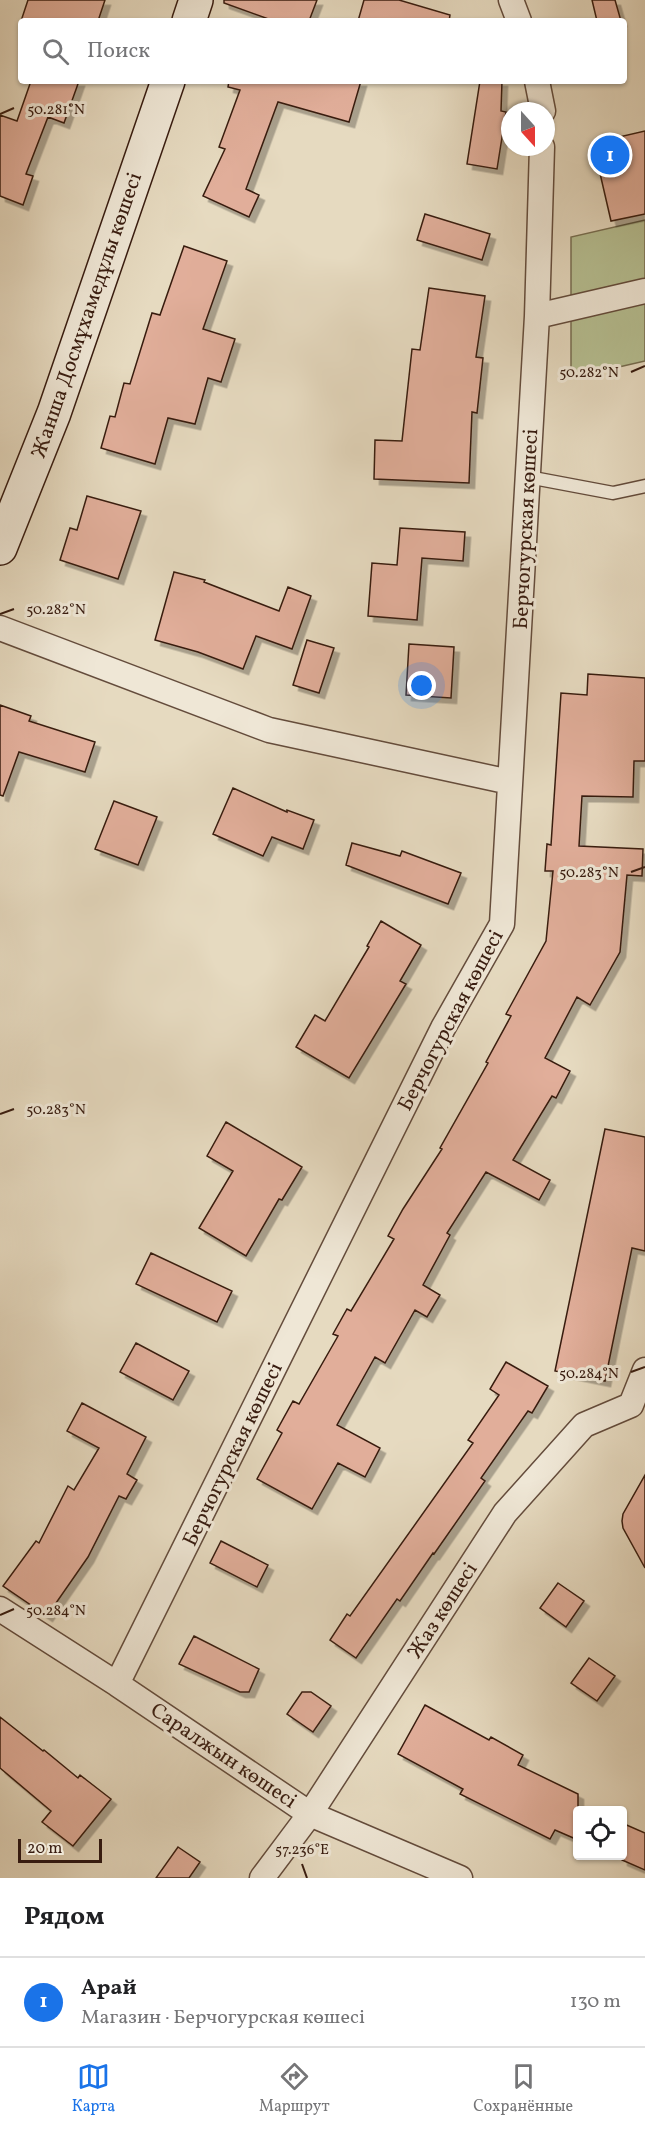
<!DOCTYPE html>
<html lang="ru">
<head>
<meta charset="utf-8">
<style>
  :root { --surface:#fff; --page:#f2f2f2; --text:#202124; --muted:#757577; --line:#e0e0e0; --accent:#1a73e8 }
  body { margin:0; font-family:Vollkorn,serif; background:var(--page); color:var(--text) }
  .controls { position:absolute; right:18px; bottom:18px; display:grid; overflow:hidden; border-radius:6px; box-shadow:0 2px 4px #0004 }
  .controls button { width:54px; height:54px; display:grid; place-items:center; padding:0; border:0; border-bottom:2px solid var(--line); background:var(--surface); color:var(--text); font:30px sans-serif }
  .compass { position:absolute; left:501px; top:102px; width:54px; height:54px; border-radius:50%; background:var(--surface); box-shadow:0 2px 4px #0004; rotate:159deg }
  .scale { position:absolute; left:18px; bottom:15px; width:84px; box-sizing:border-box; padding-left:6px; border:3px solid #381c10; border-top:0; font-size:16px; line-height:21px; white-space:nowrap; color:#381c10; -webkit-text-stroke:4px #efe7d6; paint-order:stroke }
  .you { position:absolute; left:422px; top:686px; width:21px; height:21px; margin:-15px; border:4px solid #fff; border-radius:50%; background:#1a73e8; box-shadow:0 0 0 9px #1a73e833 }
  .badge { display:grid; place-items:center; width:39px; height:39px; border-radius:50%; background:var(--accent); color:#fff; font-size:20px; font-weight:700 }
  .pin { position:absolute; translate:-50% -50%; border:3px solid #fff; box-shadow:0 2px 6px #0006 }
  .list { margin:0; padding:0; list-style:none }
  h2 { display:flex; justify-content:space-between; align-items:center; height:78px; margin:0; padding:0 24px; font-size:26px }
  h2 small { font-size:20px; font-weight:400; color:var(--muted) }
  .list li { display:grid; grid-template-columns:39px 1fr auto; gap:18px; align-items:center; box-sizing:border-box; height:90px; padding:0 24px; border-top:2px solid var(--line) }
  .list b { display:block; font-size:22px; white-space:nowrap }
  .list p { margin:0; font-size:20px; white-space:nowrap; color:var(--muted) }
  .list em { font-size:20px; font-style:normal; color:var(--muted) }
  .icon { flex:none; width:33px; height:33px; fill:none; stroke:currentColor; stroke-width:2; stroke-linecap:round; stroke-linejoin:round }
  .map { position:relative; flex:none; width:645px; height:1878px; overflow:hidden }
  .search { position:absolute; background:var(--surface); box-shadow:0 2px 4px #0004; left:18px; right:18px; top:18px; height:66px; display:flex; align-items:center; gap:15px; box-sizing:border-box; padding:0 21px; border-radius:6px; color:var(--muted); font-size:22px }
  .sheet { height:168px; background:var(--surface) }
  nav { display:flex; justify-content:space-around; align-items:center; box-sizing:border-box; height:84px; border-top:2px solid var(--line); background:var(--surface); font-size:16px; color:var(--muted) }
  nav a { display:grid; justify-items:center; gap:3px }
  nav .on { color:var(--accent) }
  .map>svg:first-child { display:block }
  .green { fill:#b6bf92; stroke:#776e51; stroke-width:1.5 }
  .building { fill:#e1ae9a; stroke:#381c10; stroke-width:1.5; filter:url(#shadow) }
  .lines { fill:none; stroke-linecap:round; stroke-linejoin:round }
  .lane-casing { stroke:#644c3c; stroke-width:15 }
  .street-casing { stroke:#644c3c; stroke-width:27 }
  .secondary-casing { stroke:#381c10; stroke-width:36 }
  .lane { stroke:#efe7d6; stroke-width:12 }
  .street { stroke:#efe7d6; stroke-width:24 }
  .secondary { stroke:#efe7d6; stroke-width:33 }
  .ticks { fill:none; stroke:#381c10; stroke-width:2 }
  .labels { text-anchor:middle; stroke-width:6; stroke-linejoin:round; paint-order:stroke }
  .street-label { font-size:21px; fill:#381c10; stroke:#efe7d6 }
  .ticks-label { font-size:15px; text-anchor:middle; fill:#381c10; stroke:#efe7d6; stroke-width:6; stroke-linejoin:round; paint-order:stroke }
</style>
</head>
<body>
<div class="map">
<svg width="645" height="1878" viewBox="0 0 645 1878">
  <defs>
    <filter id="shadow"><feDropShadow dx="5.5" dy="5.5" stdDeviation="0" flood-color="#0004"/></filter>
  </defs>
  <rect width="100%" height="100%" fill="#e6dac0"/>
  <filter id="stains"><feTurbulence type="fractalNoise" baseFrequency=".00333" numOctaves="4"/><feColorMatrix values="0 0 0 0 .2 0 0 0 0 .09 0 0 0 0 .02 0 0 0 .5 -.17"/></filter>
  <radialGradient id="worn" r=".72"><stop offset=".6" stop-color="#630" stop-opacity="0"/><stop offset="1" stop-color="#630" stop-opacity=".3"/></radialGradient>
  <!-- green -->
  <path class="green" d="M 645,220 L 645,361 L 571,378 L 571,237 Z"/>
  <!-- building -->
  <path class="building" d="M 28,0 L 105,0 L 98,21 L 21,21 Z
    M 224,0 L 317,0 L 309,21 L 274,21 L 224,3 Z
    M 364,0 L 399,0 L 450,15 L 449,21 L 358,21 Z
    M 592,0 L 615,0 L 621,21 L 597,21 Z
    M 31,81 L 79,81 L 64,123 L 48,117 L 26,174 L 33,176 L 23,205 L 0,196 L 0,115 L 17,121 Z
    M 229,81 L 361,81 L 349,122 L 278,102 L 246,189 L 259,195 L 249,217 L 203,196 L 225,149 L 219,147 L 240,90 L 228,87 Z
    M 480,81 L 502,81 L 501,111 L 506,112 L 497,169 L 467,164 Z
    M 645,131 L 645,214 L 611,221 L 593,143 Z
    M 425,214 L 490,234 L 482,260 L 417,240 Z
    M 184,246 L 227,261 L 203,329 L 235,339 L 221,382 L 208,378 L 195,424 L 168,418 L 155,464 L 101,448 L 110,416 L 115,417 L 124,383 L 130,384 L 152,313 L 160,315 Z
    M 429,288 L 485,296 L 476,357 L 483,358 L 477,413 L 472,412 L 469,483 L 374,479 L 375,440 L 402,441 L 412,349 L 420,350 Z
    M 87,496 L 141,511 L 118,579 L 60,560 L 70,528 L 77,530 Z
    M 400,528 L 465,532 L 463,561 L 422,558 L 417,620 L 368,616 L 372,563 L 397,565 Z
    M 174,572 L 205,580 L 204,582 L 279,611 L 288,587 L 311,596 L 292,649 L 256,636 L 243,669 L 198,652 L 155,640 Z
    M 307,640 L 334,648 L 319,693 L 293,685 Z
    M 409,644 L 454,647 L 451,698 L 406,695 Z
    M 588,674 L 645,678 L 645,761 L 634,761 L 633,797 L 582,796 L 579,846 L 643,849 L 642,876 L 627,875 L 620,952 L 590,1005 L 577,997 L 545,1058 L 570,1071 L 556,1098 L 552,1096 L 513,1160 L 550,1180 L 539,1200 L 486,1172 L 447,1233 L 450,1235 L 423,1285 L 440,1295 L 427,1317 L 415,1310 L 385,1363 L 375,1357 L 337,1425 L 380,1448 L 365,1477 L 338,1463 L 312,1509 L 257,1479 L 282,1433 L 277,1430 L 293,1401 L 299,1404 L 338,1336 L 333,1334 L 347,1309 L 351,1311 L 394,1239 L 388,1236 L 403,1209 L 442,1149 L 440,1148 L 488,1063 L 486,1062 L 511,1016 L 506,1014 L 546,941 L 553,871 L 545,871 L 547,844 L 551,845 L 561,693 L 587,695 Z
    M 0,705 L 31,716 L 29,721 L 95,742 L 85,772 L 19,752 L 3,796 L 0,795 Z
    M 233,788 L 287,812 L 287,810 L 314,820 L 303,849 L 272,837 L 263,856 L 213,834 Z
    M 114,801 L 157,817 L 138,865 L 95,849 Z
    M 352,843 L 400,856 L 402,851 L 461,873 L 448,904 L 346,865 Z
    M 381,921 L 421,945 L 400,981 L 406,984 L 349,1078 L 296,1047 L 315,1015 L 325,1021 L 369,947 L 367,946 Z
    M 226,1122 L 302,1167 L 282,1200 L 279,1199 L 246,1256 L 199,1228 L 233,1171 L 207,1156 Z
    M 605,1129 L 645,1137 L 645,1251 L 632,1248 L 605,1381 L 555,1371 Z
    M 151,1253 L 232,1291 L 217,1322 L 136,1284 Z
    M 136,1343 L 189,1371 L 173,1400 L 120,1372 Z
    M 506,1362 L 548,1386 L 532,1413 L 528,1411 L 481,1478 L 485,1481 L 434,1554 L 433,1553 L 400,1601 L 397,1599 L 356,1658 L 330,1640 L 347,1614 L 350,1616 L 473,1443 L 468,1440 L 499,1395 L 490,1389 Z
    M 82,1403 L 146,1437 L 127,1474 L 137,1480 L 126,1499 L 119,1496 L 88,1557 L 47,1616 L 3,1586 L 36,1541 L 39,1543 L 68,1486 L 74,1490 L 99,1448 L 67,1431 Z
    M 645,1475 L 645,1568 L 623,1528 L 622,1521 L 623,1514 Z
    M 221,1541 L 268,1565 L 257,1587 L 210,1563 Z
    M 558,1583 L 584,1601 L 566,1627 L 540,1608 Z
    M 194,1636 L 259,1669 L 249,1692 L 240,1692 L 179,1664 Z
    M 589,1658 L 615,1676 L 597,1701 L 571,1683 Z
    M 302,1692 L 311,1692 L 331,1706 L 313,1732 L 287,1714 Z
    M 425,1705 L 489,1740 L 491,1737 L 523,1755 L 518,1765 L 578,1794 L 578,1840 L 555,1830 L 550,1839 L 460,1794 L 463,1789 L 398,1754 Z
    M 0,1717 L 43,1751 L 44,1750 L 78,1778 L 80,1775 L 111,1799 L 73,1846 L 42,1822 L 51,1811 L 0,1768 Z
    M 622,1823 L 645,1833 L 645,1870 L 622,1860 Z
    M 178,1847 L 200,1862 L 189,1878 L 156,1878 Z"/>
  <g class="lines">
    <!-- lane casing -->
    <g class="lane-casing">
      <path id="lane" d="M 528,477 L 613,493 L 645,486"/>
    </g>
    <!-- street casing -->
    <g class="street-casing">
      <path id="street" d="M 511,0 L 519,21
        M 537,81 L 543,111
        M 537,316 L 645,291
        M 0,628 L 269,730 L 510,782
        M 0,1609 L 117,1684 L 310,1814 L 460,1878
        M 117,1684 L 443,1028 L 502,924 L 537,316 L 542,147
        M 262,1878 L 310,1814 L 505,1513 L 584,1425 L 631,1405 L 645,1370"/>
    </g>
    <!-- secondary casing -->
    <g class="secondary-casing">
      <path id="secondary" d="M 189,21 L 196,0
        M 0,548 L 54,413 L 168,81"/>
    </g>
    <!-- lane -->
    <use href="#lane" class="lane"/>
    <!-- street -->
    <use href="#street" class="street"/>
    <!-- secondary -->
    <use href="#secondary" class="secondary"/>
  </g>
  <!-- ticks -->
  <path class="ticks" d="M 0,114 L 14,108M 631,372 L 645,366M 0,614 L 14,609M 631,872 L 645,867M 0,1114 L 14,1109M 631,1372 L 645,1367M 0,1615 L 14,1609M 302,1864 L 307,1878"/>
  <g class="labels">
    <!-- street labels -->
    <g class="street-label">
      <text transform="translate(86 315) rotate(-71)" y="7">Жанша Досмұхамедұлы көшесі</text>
      <text transform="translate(525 529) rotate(-87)" y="7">Берчогурская көшесі</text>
      <text transform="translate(450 1020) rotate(-62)" y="7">Берчогурская көшесі</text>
      <text transform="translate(232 1454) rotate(-64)" y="7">Берчогурская көшесі</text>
      <text transform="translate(442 1610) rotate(-57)" y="7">Жаз көшесі</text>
      <text transform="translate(224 1755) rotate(34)" y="7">Саралжын көшесі</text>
    </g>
  </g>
  <g class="ticks-label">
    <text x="56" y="114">50.281°N</text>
    <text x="589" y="377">50.282°N</text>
    <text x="56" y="614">50.282°N</text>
    <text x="589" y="877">50.283°N</text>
    <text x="56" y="1114">50.283°N</text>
    <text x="589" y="1378">50.284°N</text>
    <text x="56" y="1615">50.284°N</text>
    <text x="302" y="1854">57.236°E</text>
  </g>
  <rect width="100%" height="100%" filter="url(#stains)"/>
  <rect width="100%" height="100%" fill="url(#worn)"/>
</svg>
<div class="controls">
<button><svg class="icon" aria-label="locate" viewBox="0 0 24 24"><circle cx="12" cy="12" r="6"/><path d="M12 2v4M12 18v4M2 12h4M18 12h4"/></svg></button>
</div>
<svg class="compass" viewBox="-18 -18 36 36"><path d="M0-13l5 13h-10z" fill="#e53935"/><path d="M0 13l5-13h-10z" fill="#757577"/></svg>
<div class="scale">20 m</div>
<div class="you"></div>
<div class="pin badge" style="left:610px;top:155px">1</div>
<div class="search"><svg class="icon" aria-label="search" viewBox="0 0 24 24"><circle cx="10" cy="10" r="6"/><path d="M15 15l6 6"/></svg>Поиск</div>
</div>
<section class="sheet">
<h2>Рядом<small></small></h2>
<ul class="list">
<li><span class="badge">1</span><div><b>Арай</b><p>Магазин · Берчогурская көшесі</p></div><em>130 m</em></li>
</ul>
</section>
<nav>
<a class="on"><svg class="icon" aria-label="map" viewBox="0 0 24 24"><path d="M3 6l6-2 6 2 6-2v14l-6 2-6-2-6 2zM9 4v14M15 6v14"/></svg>Карта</a>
<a><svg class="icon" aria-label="directions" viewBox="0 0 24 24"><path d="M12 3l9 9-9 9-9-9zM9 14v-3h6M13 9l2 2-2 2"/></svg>Маршрут</a>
<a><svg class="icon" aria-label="saved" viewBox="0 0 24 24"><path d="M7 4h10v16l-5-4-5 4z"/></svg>Сохранённые</a>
</nav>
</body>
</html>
